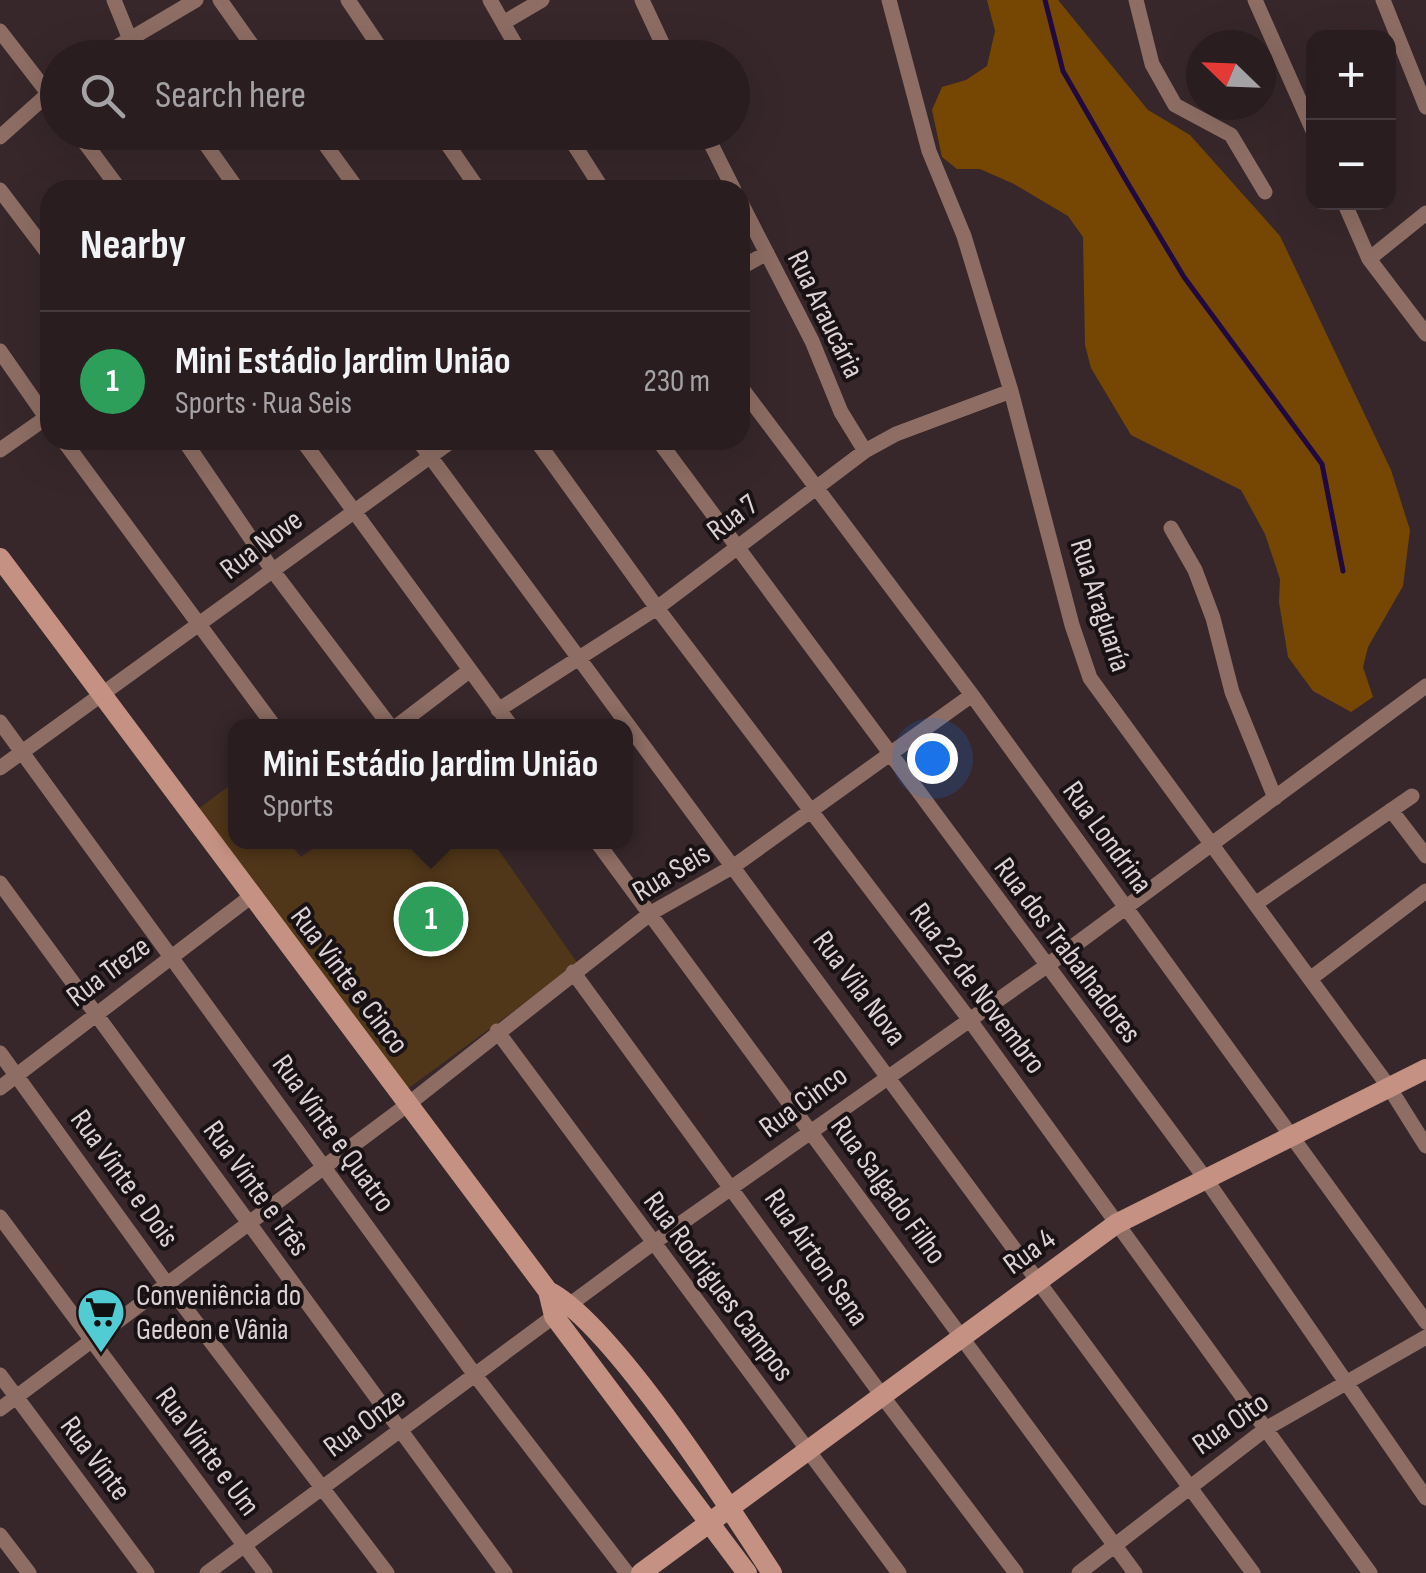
<!DOCTYPE html>
<html lang="en">
<head>
<meta charset="utf-8">
<style>
  :root { --surface:#291d20; --page:#312629; --text:#f1f3f6; --muted:#a5a2a5; --line:#453b3e; --accent:#db2777 }
  body { margin:0; font-family:"Sofia Sans Condensed",sans-serif; background:var(--page); color:var(--text) }
  .controls { position:absolute; right:30px; top:30px; display:grid; overflow:hidden; border-radius:20px; box-shadow:0 10px 40px #0002 }
  .controls button { width:90px; height:90px; display:grid; place-items:center; padding:0; border:0; border-bottom:2px solid var(--line); background:var(--surface); color:var(--text); font:50px sans-serif }
  .compass { position:absolute; left:1186px; top:30px; width:90px; height:90px; border-radius:50%; background:var(--surface); box-shadow:0 10px 40px #0002; rotate:293deg }
  .you { position:absolute; left:932px; top:758px; width:35px; height:35px; margin:-25px; border:8px solid #fff; border-radius:50%; background:#1a73e8; box-shadow:0 0 0 15px #1a73e833 }
  .badge { display:grid; place-items:center; width:65px; height:65px; border-radius:50%; background:var(--accent); color:#fff; font-size:32px; font-weight:700 }
  .pin { position:absolute; translate:-50% -50%; border:5px solid #fff; box-shadow:0 2px 10px #0006 }
  .popup { position:absolute; left:228px; top:719px; width:405px; height:130px; box-sizing:border-box; display:grid; place-content:center; border-radius:20px; background:var(--surface); filter:drop-shadow(0 2px 8px #0005); font-size:32px; white-space:nowrap; color:var(--muted) }
  .popup b { font-size:38px; color:var(--text) }
  .popup::after { content:''; position:absolute; left:50%; top:100%; margin-left:-20px; border:20px solid transparent; border-top-color:var(--surface) }
  .list { margin:0; padding:0; list-style:none }
  h2 { display:flex; justify-content:space-between; align-items:center; height:130px; margin:0; padding:0 40px; font-size:42px }
  h2 small { font-size:32px; font-weight:400; color:var(--muted) }
  .list li { display:grid; grid-template-columns:65px 1fr auto; gap:30px; align-items:center; box-sizing:border-box; height:140px; padding:0 40px; border-top:2px solid var(--line) }
  .list b { display:block; font-size:38px; white-space:nowrap }
  .list p { margin:0; font-size:32px; white-space:nowrap; color:var(--muted) }
  .list em { font-size:32px; font-style:normal; color:var(--muted) }
  .icon { flex:none; width:55px; height:55px; fill:none; stroke:currentColor; stroke-width:2; stroke-linecap:round; stroke-linejoin:round }
  .map { position:relative; flex:none; width:1426px; height:1573px; overflow:hidden }
  .search { position:absolute; background:var(--surface); box-shadow:0 10px 40px #0002; left:40px; top:40px; width:710px; height:110px; display:flex; align-items:center; gap:25px; box-sizing:border-box; padding:0 35px; border-radius:55px; color:var(--muted); font-size:38px }
  .panel { position:absolute; background:var(--surface); box-shadow:0 10px 40px #0002; left:40px; top:180px; width:710px; height:270px; border-radius:30px }
  .map>svg:first-child { display:block }
  .green { fill:#513719 }
  .forest { fill:#754703 }
  .lines { fill:none; stroke-linecap:round; stroke-linejoin:round }
  .stream { stroke:#21093f; stroke-width:5 }
  .street { stroke:#8d6d64; stroke-width:15 }
  .secondary { stroke:#c49183; stroke-width:20 }
  .labels { text-anchor:middle; stroke-width:8; stroke-linejoin:round; paint-order:stroke }
  .street-label { font-size:30px; fill:#dcd1d4; stroke:#191214 }
  .poi-label { font-size:30px; fill:#dcd1d4; stroke:#191214; text-anchor:start }
</style>
</head>
<body>
<div class="map">
<svg width="1426" height="1573" viewBox="0 0 1426 1573">
  <rect width="100%" height="100%" fill="#37272b"/>
  <!-- green -->
  <path class="green" d="M 236,781 L 236,842 L 289,842 L 301,857 L 322,842 L 493,842 L 578,964 L 406,1090 L 198,809 Z"/>
  <!-- forest -->
  <path class="forest" d="M 987,0 L 1058,0 L 1148,110 L 1190,135 L 1280,236 L 1391,470 L 1410,530 L 1403,586 L 1368,647 L 1363,667 L 1373,697 L 1351,712 L 1313,691 L 1288,657 L 1279,602 L 1280,579 L 1265,534 L 1241,490 L 1131,435 L 1091,368 L 1085,345 L 1083,237 L 1068,216 L 1014,184 L 980,169 L 957,169 L 942,157 L 932,110 L 942,87 L 966,80 L 987,66 L 995,31 Z"/>
  <g class="lines">
    <!-- stream -->
    <path class="stream" d="M 1045,0 L 1063,71 L 1127,182 L 1184,277 L 1322,464 L 1343,571"/>
    <!-- street -->
    <path class="street" d="M 114,0 L 129,37 L 144,58
      M 220,0 L 261,58
      M 348,0 L 387,58
      M 490,0 L 523,58
      M 642,0 L 669,58
      M 889,0 L 929,151 L 964,236 L 1011,391 L 1072,625 L 1090,678 L 1389,1087 L 1426,1146
      M 1136,0 L 1152,64 L 1175,105 L 1231,135 L 1265,192
      M 1255,0 L 1314,133
      M 1383,0 L 1426,107
      M 503,23 L 542,0
      M 0,31 L 58,106
      M 98,58 L 196,0
      M 77,132 L 120,190
      M 197,132 L 238,190
      M 316,132 L 358,190
      M 439,132 L 479,190
      M 566,132 L 603,190
      M 705,132 L 734,190
      M 0,137 L 58,85
      M 0,190 L 50,256
      M 740,201 L 812,341 L 841,412 L 865,451
      M 1344,202 L 1369,259
      M 1426,213 L 1369,259 L 1426,334
      M 740,268 L 767,253
      M 0,351 L 50,423
      M 740,386 L 972,695 L 1426,1322
      M 63,440 L 274,726
      M 184,440 L 273,571 L 390,726
      M 302,440 L 511,726
      M 418,440 L 1253,1573
      M 536,440 L 657,608 L 969,1019 L 1370,1573
      M 658,440 L 1205,1178 L 1426,1498
      M 0,450 L 50,415
      M 1171,528 L 1195,570 L 1213,618 L 1232,692 L 1275,798
      M 498,710 L 657,608 L 865,451 L 896,434 L 1011,391
      M 0,722 L 475,1375 L 627,1573
      M 397,726 L 469,671
      M 0,768 L 453,440
      M 1391,810 L 1426,856
      M 597,842 L 1135,1573
      M 0,883 L 505,1573
      M 1255,904 L 1412,796
      M 573,972 L 883,1397 L 1016,1573
      M 1310,979 L 1426,891
      M 497,1031 L 899,1573
      M 0,1053 L 167,1284 L 387,1573
      M 0,1088 L 249,898
      M 0,1217 L 265,1573
      M 0,1375 L 147,1573
      M 0,1409 L 407,1105 L 651,913 L 734,866 L 972,695
      M 0,1535 L 29,1573
      M 207,1573 L 653,1243 L 1045,967 L 1426,686
      M 1079,1573 L 1267,1428 L 1426,1337"/>
    <!-- secondary -->
    <path class="secondary" d="M 0,558 L 548,1291 L 554,1316 L 747,1573
      M 548,1291 C 611,1322 729,1507 772,1573
      M 641,1573 L 1116,1224 L 1426,1069"/>
  </g>
  <!-- icons -->
  <defs>
    <g id="supermarket-pin" transform="scale(2.5)"><path d="M0 17L-7.5 6A9.5 9.5 0 1 1 7.5 6Z" fill="#51ccd3" stroke="#191214"/><path d="M-6-5.5h2.5l.6 2H6L4.5 2H-2.5L-4.4-4H-6ZM-1.5 3.2a1.3 1.3 0 1 0 .1 0ZM3 3.2a1.3 1.3 0 1 0 .1 0Z" fill="#111"/></g>
  </defs>
  <g fill-rule="evenodd">
    <use href="#supermarket-pin" x="101" y="1312"/>
  </g>
  <g class="labels">
    <!-- street labels -->
    <g class="street-label">
      <text transform="translate(826 314) rotate(64)" y="10">Rua Araucária</text>
      <text transform="translate(732 517) rotate(-37)" y="10">Rua 7</text>
      <text transform="translate(261 544) rotate(-37)" y="10">Rua Nove</text>
      <text transform="translate(1101 605) rotate(72)" y="10">Rua Araguaría</text>
      <text transform="translate(1108 837) rotate(54)" y="10">Rua Londrina</text>
      <text transform="translate(671 872) rotate(-31)" y="10">Rua Seis</text>
      <text transform="translate(1068 950) rotate(53)" y="10">Rua dos Trabalhadores</text>
      <text transform="translate(108 971) rotate(-37)" y="10">Rua Treze</text>
      <text transform="translate(350 980) rotate(53)" y="10">Rua Vinte e Cinco</text>
      <text transform="translate(860 988) rotate(53)" y="10">Rua Vila Nova</text>
      <text transform="translate(978 988) rotate(53)" y="10">Rua 22 de Novembro</text>
      <text transform="translate(803 1101) rotate(-36)" y="10">Rua Cinco</text>
      <text transform="translate(334 1133) rotate(54)" y="10">Rua Vinte e Quatro</text>
      <text transform="translate(125 1178) rotate(54)" y="10">Rua Vinte e Dois</text>
      <text transform="translate(257 1188) rotate(54)" y="10">Rua Vinte e Três</text>
      <text transform="translate(889 1190) rotate(54)" y="10">Rua Salgado Filho</text>
      <text transform="translate(1029 1251) rotate(-36)" y="10">Rua 4</text>
      <text transform="translate(817 1257) rotate(55)" y="10">Rua Airton Sena</text>
      <text transform="translate(719 1286) rotate(53)" y="10">Rua Rodrigues Campos</text>
      <text transform="translate(364 1422) rotate(-37)" y="10">Rua Onze</text>
      <text transform="translate(1230 1423) rotate(-35)" y="10">Rua Oito</text>
      <text transform="translate(208 1451) rotate(53)" y="10">Rua Vinte e Um</text>
      <text transform="translate(96 1458) rotate(53)" y="10">Rua Vinte</text>
    </g>
    <!-- poi labels -->
    <g class="poi-label">
      <text x="136" y="1305">Conveniência do<tspan x="136" dy="34">Gedeon e Vânia</tspan></text>
    </g>
  </g>
</svg>
<div class="controls">
<button>+</button>
<button>−</button>
</div>
<svg class="compass" viewBox="-18 -18 36 36"><path d="M0-13l5 13h-10z" fill="#e53935"/><path d="M0 13l5-13h-10z" fill="#a5a2a5"/></svg>
<div class="you"></div>
<div class="pin badge" style="left:431px;top:919px;background:#2e9e5b">1</div>
<div class="popup"><b>Mini Estádio Jardim União</b>Sports</div>
<div class="search"><svg class="icon" aria-label="search" viewBox="0 0 24 24"><circle cx="10" cy="10" r="6"/><path d="M15 15l6 6"/></svg>Search here</div>
<section class="panel">
<h2>Nearby<small></small></h2>
<ul class="list">
<li><span class="badge" style="background:#2e9e5b">1</span><div><b>Mini Estádio Jardim União</b><p>Sports · Rua Seis</p></div><em>230 m</em></li>
</ul>
</section>
</div>
</body>
</html>
